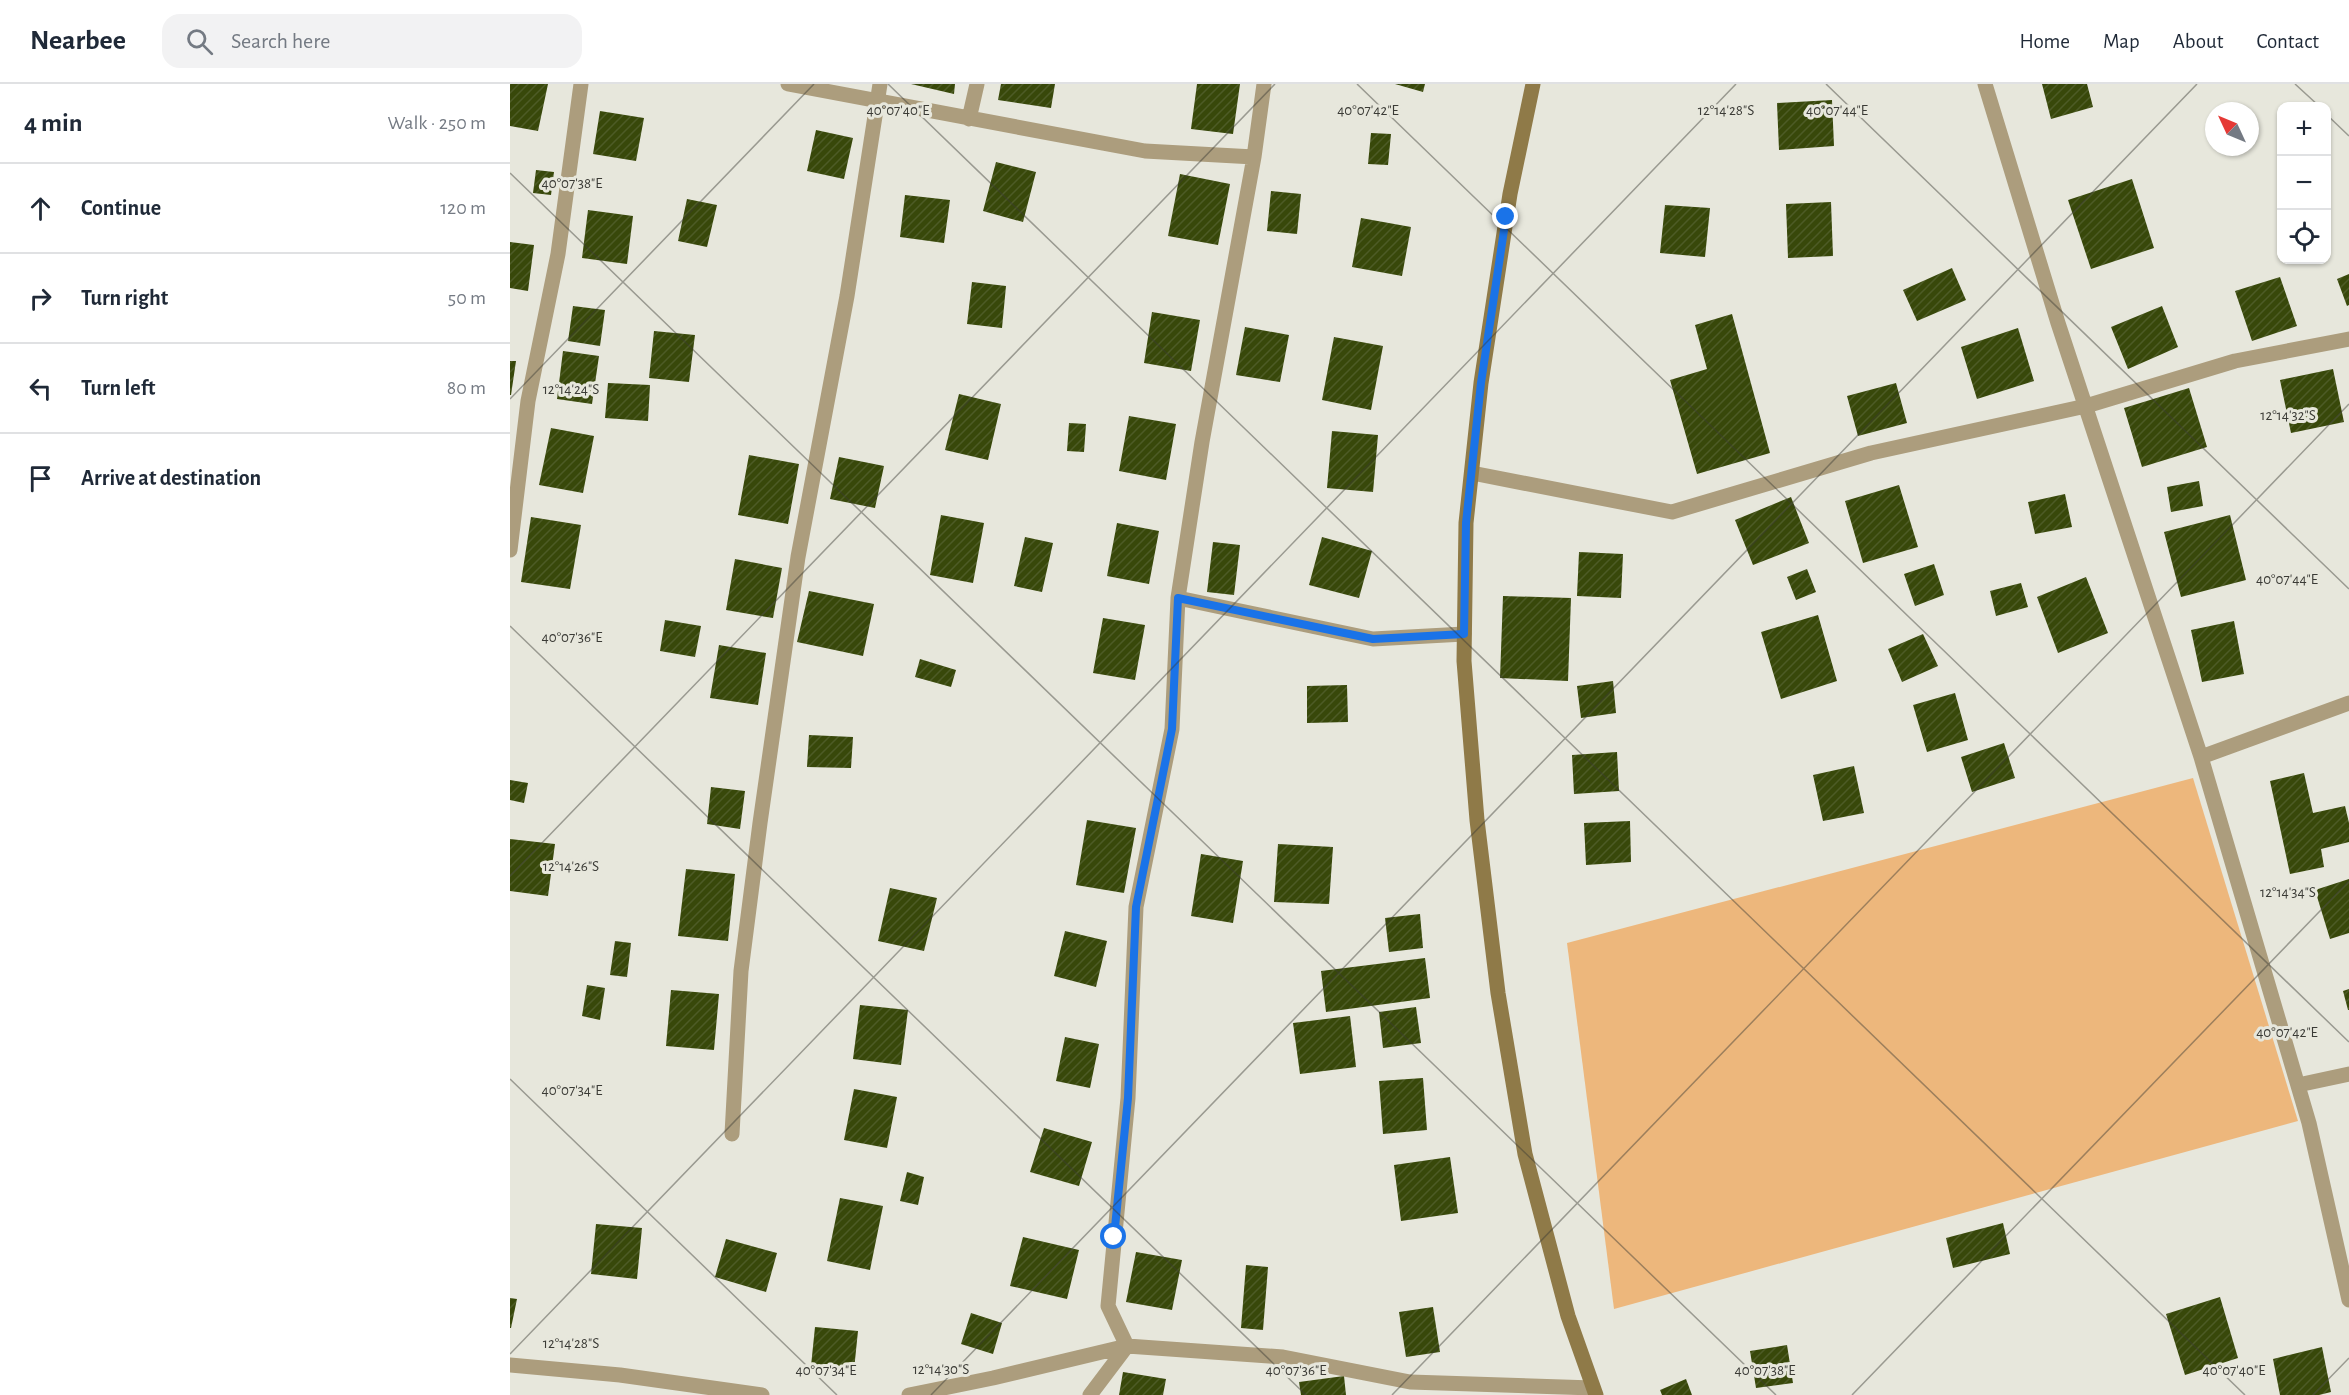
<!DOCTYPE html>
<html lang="en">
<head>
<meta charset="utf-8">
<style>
  :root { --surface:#fff; --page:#f2f2f3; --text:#1f2937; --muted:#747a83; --line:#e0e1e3 }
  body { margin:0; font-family:"Alegreya Sans",sans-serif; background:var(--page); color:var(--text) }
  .controls { position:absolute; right:18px; top:18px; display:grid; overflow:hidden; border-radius:12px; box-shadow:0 2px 4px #0004 }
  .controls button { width:54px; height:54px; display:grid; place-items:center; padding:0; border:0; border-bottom:2px solid var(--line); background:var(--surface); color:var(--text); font:30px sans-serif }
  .compass { position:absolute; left:1695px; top:18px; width:54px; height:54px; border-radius:50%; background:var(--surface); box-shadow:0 2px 4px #0004; rotate:314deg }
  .stop { position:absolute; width:18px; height:18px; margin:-14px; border:4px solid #1a73e8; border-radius:50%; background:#fff }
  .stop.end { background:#1a73e8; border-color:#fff; box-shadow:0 2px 6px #0008 }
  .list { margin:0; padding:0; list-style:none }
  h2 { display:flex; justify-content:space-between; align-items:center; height:78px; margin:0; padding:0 24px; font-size:26px }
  h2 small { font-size:20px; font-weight:400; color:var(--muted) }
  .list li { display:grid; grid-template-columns:39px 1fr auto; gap:18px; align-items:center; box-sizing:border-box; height:90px; padding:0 24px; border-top:2px solid var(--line) }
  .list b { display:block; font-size:22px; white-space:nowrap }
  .list em { font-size:20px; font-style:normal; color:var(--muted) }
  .icon { flex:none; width:33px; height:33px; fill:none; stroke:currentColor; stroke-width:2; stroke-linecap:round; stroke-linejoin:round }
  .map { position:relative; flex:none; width:1839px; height:1311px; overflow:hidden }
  header { display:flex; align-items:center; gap:36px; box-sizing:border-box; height:84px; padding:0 30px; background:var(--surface); border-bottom:2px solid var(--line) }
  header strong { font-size:28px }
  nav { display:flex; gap:33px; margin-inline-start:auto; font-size:21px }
  .search { width:420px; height:54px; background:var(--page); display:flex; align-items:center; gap:15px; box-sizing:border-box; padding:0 21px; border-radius:18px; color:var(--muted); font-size:22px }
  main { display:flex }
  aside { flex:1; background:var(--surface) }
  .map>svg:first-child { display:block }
  .green { fill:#edb77c }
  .building { fill:url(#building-hatch) }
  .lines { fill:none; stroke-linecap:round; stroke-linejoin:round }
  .street { stroke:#ac9d7d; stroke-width:15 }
  .secondary { stroke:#8f7a48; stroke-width:15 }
  .route { stroke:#1a73e8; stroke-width:8 }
  .ticks { fill:none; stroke:#3b3b36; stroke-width:1.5; stroke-opacity:0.45 }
  .ticks-label { font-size:15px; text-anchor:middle; fill:#3b3b36; stroke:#e7e7dc; stroke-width:6; stroke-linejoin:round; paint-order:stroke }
</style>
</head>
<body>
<header>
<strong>Nearbee</strong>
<div class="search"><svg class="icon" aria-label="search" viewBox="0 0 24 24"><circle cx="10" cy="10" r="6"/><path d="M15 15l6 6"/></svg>Search here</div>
<nav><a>Home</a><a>Map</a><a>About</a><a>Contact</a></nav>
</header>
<main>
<aside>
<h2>4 min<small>Walk · 250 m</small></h2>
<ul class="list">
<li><svg class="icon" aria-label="ahead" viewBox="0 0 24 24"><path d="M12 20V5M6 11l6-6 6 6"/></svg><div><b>Continue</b></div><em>120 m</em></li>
<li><svg class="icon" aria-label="right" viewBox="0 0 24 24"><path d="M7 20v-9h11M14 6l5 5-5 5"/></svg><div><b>Turn right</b></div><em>50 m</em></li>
<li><svg class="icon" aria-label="left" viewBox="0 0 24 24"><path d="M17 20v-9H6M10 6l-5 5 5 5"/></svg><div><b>Turn left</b></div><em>80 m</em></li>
<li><svg class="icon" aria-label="arrive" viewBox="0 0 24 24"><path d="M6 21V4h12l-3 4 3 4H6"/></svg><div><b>Arrive at destination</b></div></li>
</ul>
</aside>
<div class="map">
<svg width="1839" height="1311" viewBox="0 0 1839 1311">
  <defs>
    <pattern id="building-hatch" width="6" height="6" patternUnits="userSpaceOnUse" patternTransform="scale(1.5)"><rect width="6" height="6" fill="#38480a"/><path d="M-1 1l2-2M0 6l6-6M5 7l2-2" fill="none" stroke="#4d5b26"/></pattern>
  </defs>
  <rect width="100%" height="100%" fill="#e7e7dc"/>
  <!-- green -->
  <path class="green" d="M 1683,694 L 1788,1037 L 1104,1225 L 1057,859 Z"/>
  <!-- building -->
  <path class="building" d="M 0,0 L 38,0 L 28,47 L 0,42 Z
    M 401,0 L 445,0 L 444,10 Z
    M 491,0 L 545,0 L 541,24 L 488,16 Z
    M 687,0 L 730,0 L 723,50 L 681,45 Z
    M 885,0 L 915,0 L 913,8 Z
    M 1532,0 L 1577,0 L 1583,23 L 1541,35 Z
    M 1322,16 L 1324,62 L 1269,66 L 1267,19 Z
    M 90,27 L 134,34 L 126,77 L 83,70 Z
    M 306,46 L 343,54 L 334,95 L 297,87 Z
    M 861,49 L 881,50 L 878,81 L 858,80 Z
    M 486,78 L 526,88 L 513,138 L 473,127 Z
    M 26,86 L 44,88 L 41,111 L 23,109 Z
    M 670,90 L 720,100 L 708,161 L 658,152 Z
    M 1622,95 L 1644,164 L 1581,185 L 1558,116 Z
    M 761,107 L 791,110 L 787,150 L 757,147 Z
    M 395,111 L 440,116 L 434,159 L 390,153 Z
    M 177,115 L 207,121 L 197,163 L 168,157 Z
    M 1321,118 L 1323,172 L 1278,174 L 1276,120 Z
    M 1155,121 L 1200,124 L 1195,173 L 1150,169 Z
    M 78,126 L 123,132 L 117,180 L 72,174 Z
    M 851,134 L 901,143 L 892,192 L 842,183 Z
    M 0,158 L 24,161 L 18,207 L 0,204 Z
    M 1442,184 L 1456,216 L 1407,237 L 1393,206 Z
    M 1839,190 L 1839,221 L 1837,222 L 1827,195 Z
    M 1770,193 L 1787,242 L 1742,257 L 1725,207 Z
    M 462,198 L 496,202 L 492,244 L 457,240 Z
    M 63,222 L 95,226 L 90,262 L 58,257 Z
    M 1652,222 L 1668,263 L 1618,285 L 1601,243 Z
    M 642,228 L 690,236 L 681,287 L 634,279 Z
    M 1222,230 L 1260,369 L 1187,390 L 1160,296 L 1197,285 L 1185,241 Z
    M 735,243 L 779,251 L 770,298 L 726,291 Z
    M 1508,244 L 1524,297 L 1467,315 L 1451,263 Z
    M 144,247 L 185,251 L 179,298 L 139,294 Z
    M 824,253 L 873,262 L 861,326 L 812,316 Z
    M 53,267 L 89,272 L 82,320 L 47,315 Z
    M 0,277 L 6,277 L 1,311 L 0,311 Z
    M 1823,285 L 1834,338 L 1781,349 L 1770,296 Z
    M 98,299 L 140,301 L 138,337 L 95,334 Z
    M 1386,299 L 1397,339 L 1348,352 L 1337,312 Z
    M 1679,304 L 1697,363 L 1632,383 L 1614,324 Z
    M 449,310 L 491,320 L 478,376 L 435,366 Z
    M 619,332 L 666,340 L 656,396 L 609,387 Z
    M 559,339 L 576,340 L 574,368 L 557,367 Z
    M 41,344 L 84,352 L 73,409 L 29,401 Z
    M 822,347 L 868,351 L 863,408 L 817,404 Z
    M 239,371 L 289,380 L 278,440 L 228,431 Z
    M 329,373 L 374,382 L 365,424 L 320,415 Z
    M 1689,397 L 1693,422 L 1661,428 L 1657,403 Z
    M 1389,401 L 1408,463 L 1353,479 L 1335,417 Z
    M 1555,410 L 1562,443 L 1525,450 L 1518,418 Z
    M 1281,413 L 1299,459 L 1243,481 L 1225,436 Z
    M 431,431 L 474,439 L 463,499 L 420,491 Z
    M 1720,431 L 1736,496 L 1671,513 L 1654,448 Z
    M 21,433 L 71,441 L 60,505 L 11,498 Z
    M 607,439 L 649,447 L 639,500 L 597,492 Z
    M 515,453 L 543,459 L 532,508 L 504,502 Z
    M 812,453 L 862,467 L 849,514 L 799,501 Z
    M 703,458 L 730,461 L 724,511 L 697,508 Z
    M 1069,468 L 1113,470 L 1111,514 L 1067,512 Z
    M 225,475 L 272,484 L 263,534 L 216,526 Z
    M 1424,480 L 1434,511 L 1405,522 L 1394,490 Z
    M 1297,485 L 1306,508 L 1286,516 L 1277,493 Z
    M 1576,493 L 1598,549 L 1548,569 L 1527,513 Z
    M 1511,499 L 1518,523 L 1486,532 L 1480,507 Z
    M 299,507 L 364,520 L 353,572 L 287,558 Z
    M 993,512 L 1061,514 L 1058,597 L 990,594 Z
    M 1308,531 L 1327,597 L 1271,615 L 1251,548 Z
    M 593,534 L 635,541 L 625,596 L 583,589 Z
    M 155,536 L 191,542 L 185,573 L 150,567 Z
    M 1724,537 L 1734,590 L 1692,598 L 1681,546 Z
    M 1413,550 L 1428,582 L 1392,598 L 1378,565 Z
    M 209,561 L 256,569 L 248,621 L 200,614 Z
    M 410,575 L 446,586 L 441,603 L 405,593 Z
    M 1103,597 L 1106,629 L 1071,634 L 1067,602 Z
    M 837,601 L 838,638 L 797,639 L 797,602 Z
    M 1445,609 L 1458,656 L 1417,668 L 1403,621 Z
    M 299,651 L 343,653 L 341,684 L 297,683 Z
    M 1494,659 L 1505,694 L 1462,708 L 1451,673 Z
    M 1107,668 L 1109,707 L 1064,710 L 1062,671 Z
    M 1344,682 L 1354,729 L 1313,737 L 1303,691 Z
    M 1794,689 L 1803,729 L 1835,722 L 1839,739 L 1839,758 L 1811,765 L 1814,783 L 1780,790 L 1760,697 Z
    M 0,696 L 18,699 L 14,719 L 0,716 Z
    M 201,703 L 235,707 L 230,745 L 197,740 Z
    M 577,736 L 626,744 L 614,809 L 566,801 Z
    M 1120,737 L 1121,778 L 1076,781 L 1074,739 Z
    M 0,755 L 45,760 L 38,812 L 0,807 Z
    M 768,760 L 823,763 L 819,820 L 764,818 Z
    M 691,770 L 733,777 L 723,839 L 681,832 Z
    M 176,785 L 225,790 L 218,857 L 168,852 Z
    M 1839,795 L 1839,849 L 1820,855 L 1805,806 Z
    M 380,804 L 427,814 L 414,867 L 368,857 Z
    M 910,830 L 913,864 L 879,868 L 875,834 Z
    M 555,847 L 597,857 L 586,903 L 544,892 Z
    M 105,857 L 121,859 L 117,893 L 100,891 Z
    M 915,874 L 920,914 L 816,928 L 811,887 Z
    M 77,901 L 95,904 L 90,936 L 72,932 Z
    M 1839,905 L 1839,926 L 1838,926 L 1833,907 Z
    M 161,906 L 209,910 L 204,966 L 156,962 Z
    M 350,921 L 398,926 L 391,981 L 343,975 Z
    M 906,923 L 911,959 L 873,964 L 869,928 Z
    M 840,932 L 846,983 L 790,990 L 783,939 Z
    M 555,953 L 589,960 L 580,1004 L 546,997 Z
    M 913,994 L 917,1046 L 873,1050 L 869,997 Z
    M 344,1005 L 387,1013 L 377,1064 L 334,1056 Z
    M 534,1044 L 582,1058 L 569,1102 L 520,1088 Z
    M 940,1073 L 948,1129 L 891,1137 L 884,1081 Z
    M 397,1088 L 414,1093 L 408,1121 L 390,1117 Z
    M 330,1114 L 373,1122 L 360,1186 L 317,1177 Z
    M 1493,1139 L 1500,1170 L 1443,1184 L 1436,1154 Z
    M 86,1140 L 132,1144 L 127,1195 L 81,1190 Z
    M 513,1153 L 569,1166 L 557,1215 L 500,1202 Z
    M 216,1155 L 267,1169 L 256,1208 L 205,1193 Z
    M 626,1168 L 672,1176 L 662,1226 L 616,1218 Z
    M 736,1181 L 758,1183 L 753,1246 L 731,1244 Z
    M 1710,1213 L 1728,1274 L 1675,1291 L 1656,1230 Z
    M 0,1214 L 7,1215 L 1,1244 L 0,1244 Z
    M 923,1223 L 930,1268 L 896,1273 L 889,1228 Z
    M 461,1229 L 492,1239 L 483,1270 L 451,1260 Z
    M 305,1243 L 348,1247 L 344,1286 L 301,1282 Z
    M 1277,1261 L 1283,1299 L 1246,1304 L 1240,1267 Z
    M 1812,1263 L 1821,1308 L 1809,1311 L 1770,1311 L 1763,1275 Z
    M 613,1288 L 656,1295 L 653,1311 L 609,1311 Z
    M 834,1292 L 836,1311 L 791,1311 L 789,1298 Z
    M 1176,1295 L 1182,1311 L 1152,1311 L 1150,1306 Z"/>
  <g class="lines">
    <!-- street -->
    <path class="street" d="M 278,0 L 635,67 L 744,73
      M 1475,0 L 1548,239 L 1691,673 L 1799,1039 L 1839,1216
      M 459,35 L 467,0
      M 962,389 L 1162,428 L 1361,369 L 1576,322 L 1725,277 L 1839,255
      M 0,466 L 18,317 L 48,170 L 71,0
      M 668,514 L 692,358 L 744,73 L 754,0
      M 1691,673 L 1839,619
      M 1788,1001 L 1839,990
      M 222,1050 L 231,887 L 250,739 L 288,473 L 337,212 L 370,0
      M 0,1281 L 110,1291 L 252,1311
      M 399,1311 L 483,1294 L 617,1262 L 598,1222 L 618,1014 L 626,823 L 662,645 L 668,514 L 863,555 L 954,550
      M 580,1311 L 617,1262 L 773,1273 L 900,1298 L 1083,1304"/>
    <!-- secondary -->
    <path class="secondary" d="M 1023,0 L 1000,110 L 971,299 L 956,439 L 954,577 L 967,736 L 988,909 L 1015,1070 L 1058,1232 L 1086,1311"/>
  </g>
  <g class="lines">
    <!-- route -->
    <path class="route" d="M 604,1153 L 618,1014 L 626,823 L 662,645 L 668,514 L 863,555 L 954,550 L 956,439 L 971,299 L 996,133"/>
  </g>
  <!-- ticks -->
  <path class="ticks" d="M 378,0 L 1735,1311M 847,0 L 1839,958M 1316,0 L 1839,505M 1785,0 L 1809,22M 1816,30 L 1839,52M 0,89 L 1266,1311M 0,315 L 304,0M 0,542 L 796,1311M 0,792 L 765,0M 0,995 L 327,1311M 0,1270 L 1226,0M 421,1311 L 1687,0M 882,1311 L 1839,320M 1342,1311 L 1839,797M 1803,1311 L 1839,1274"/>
  <g class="ticks-label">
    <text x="388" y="31">40°07'40"E</text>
    <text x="858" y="31">40°07'42"E</text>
    <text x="1327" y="31">40°07'44"E</text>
    <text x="1216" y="31">12°14'28"S</text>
    <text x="62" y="104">40°07'38"E</text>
    <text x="61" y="310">12°14'24"S</text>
    <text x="1778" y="336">12°14'32"S</text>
    <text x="1777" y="500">40°07'44"E</text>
    <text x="62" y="558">40°07'36"E</text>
    <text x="61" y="787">12°14'26"S</text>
    <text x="1778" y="813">12°14'34"S</text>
    <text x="1777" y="953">40°07'42"E</text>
    <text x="62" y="1011">40°07'34"E</text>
    <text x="61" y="1264">12°14'28"S</text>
    <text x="431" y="1290">12°14'30"S</text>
    <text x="316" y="1291">40°07'34"E</text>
    <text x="786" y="1291">40°07'36"E</text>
    <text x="1255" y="1291">40°07'38"E</text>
    <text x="1724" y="1291">40°07'40"E</text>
  </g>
</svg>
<div class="controls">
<button>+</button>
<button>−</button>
<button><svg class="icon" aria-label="locate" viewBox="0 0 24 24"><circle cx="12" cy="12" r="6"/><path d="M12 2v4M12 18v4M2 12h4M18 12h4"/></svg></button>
</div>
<svg class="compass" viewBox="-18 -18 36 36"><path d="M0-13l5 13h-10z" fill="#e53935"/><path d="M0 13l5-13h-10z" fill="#747a83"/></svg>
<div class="stop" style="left:604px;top:1153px"></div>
<div class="stop end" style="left:996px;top:133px"></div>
</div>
</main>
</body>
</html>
